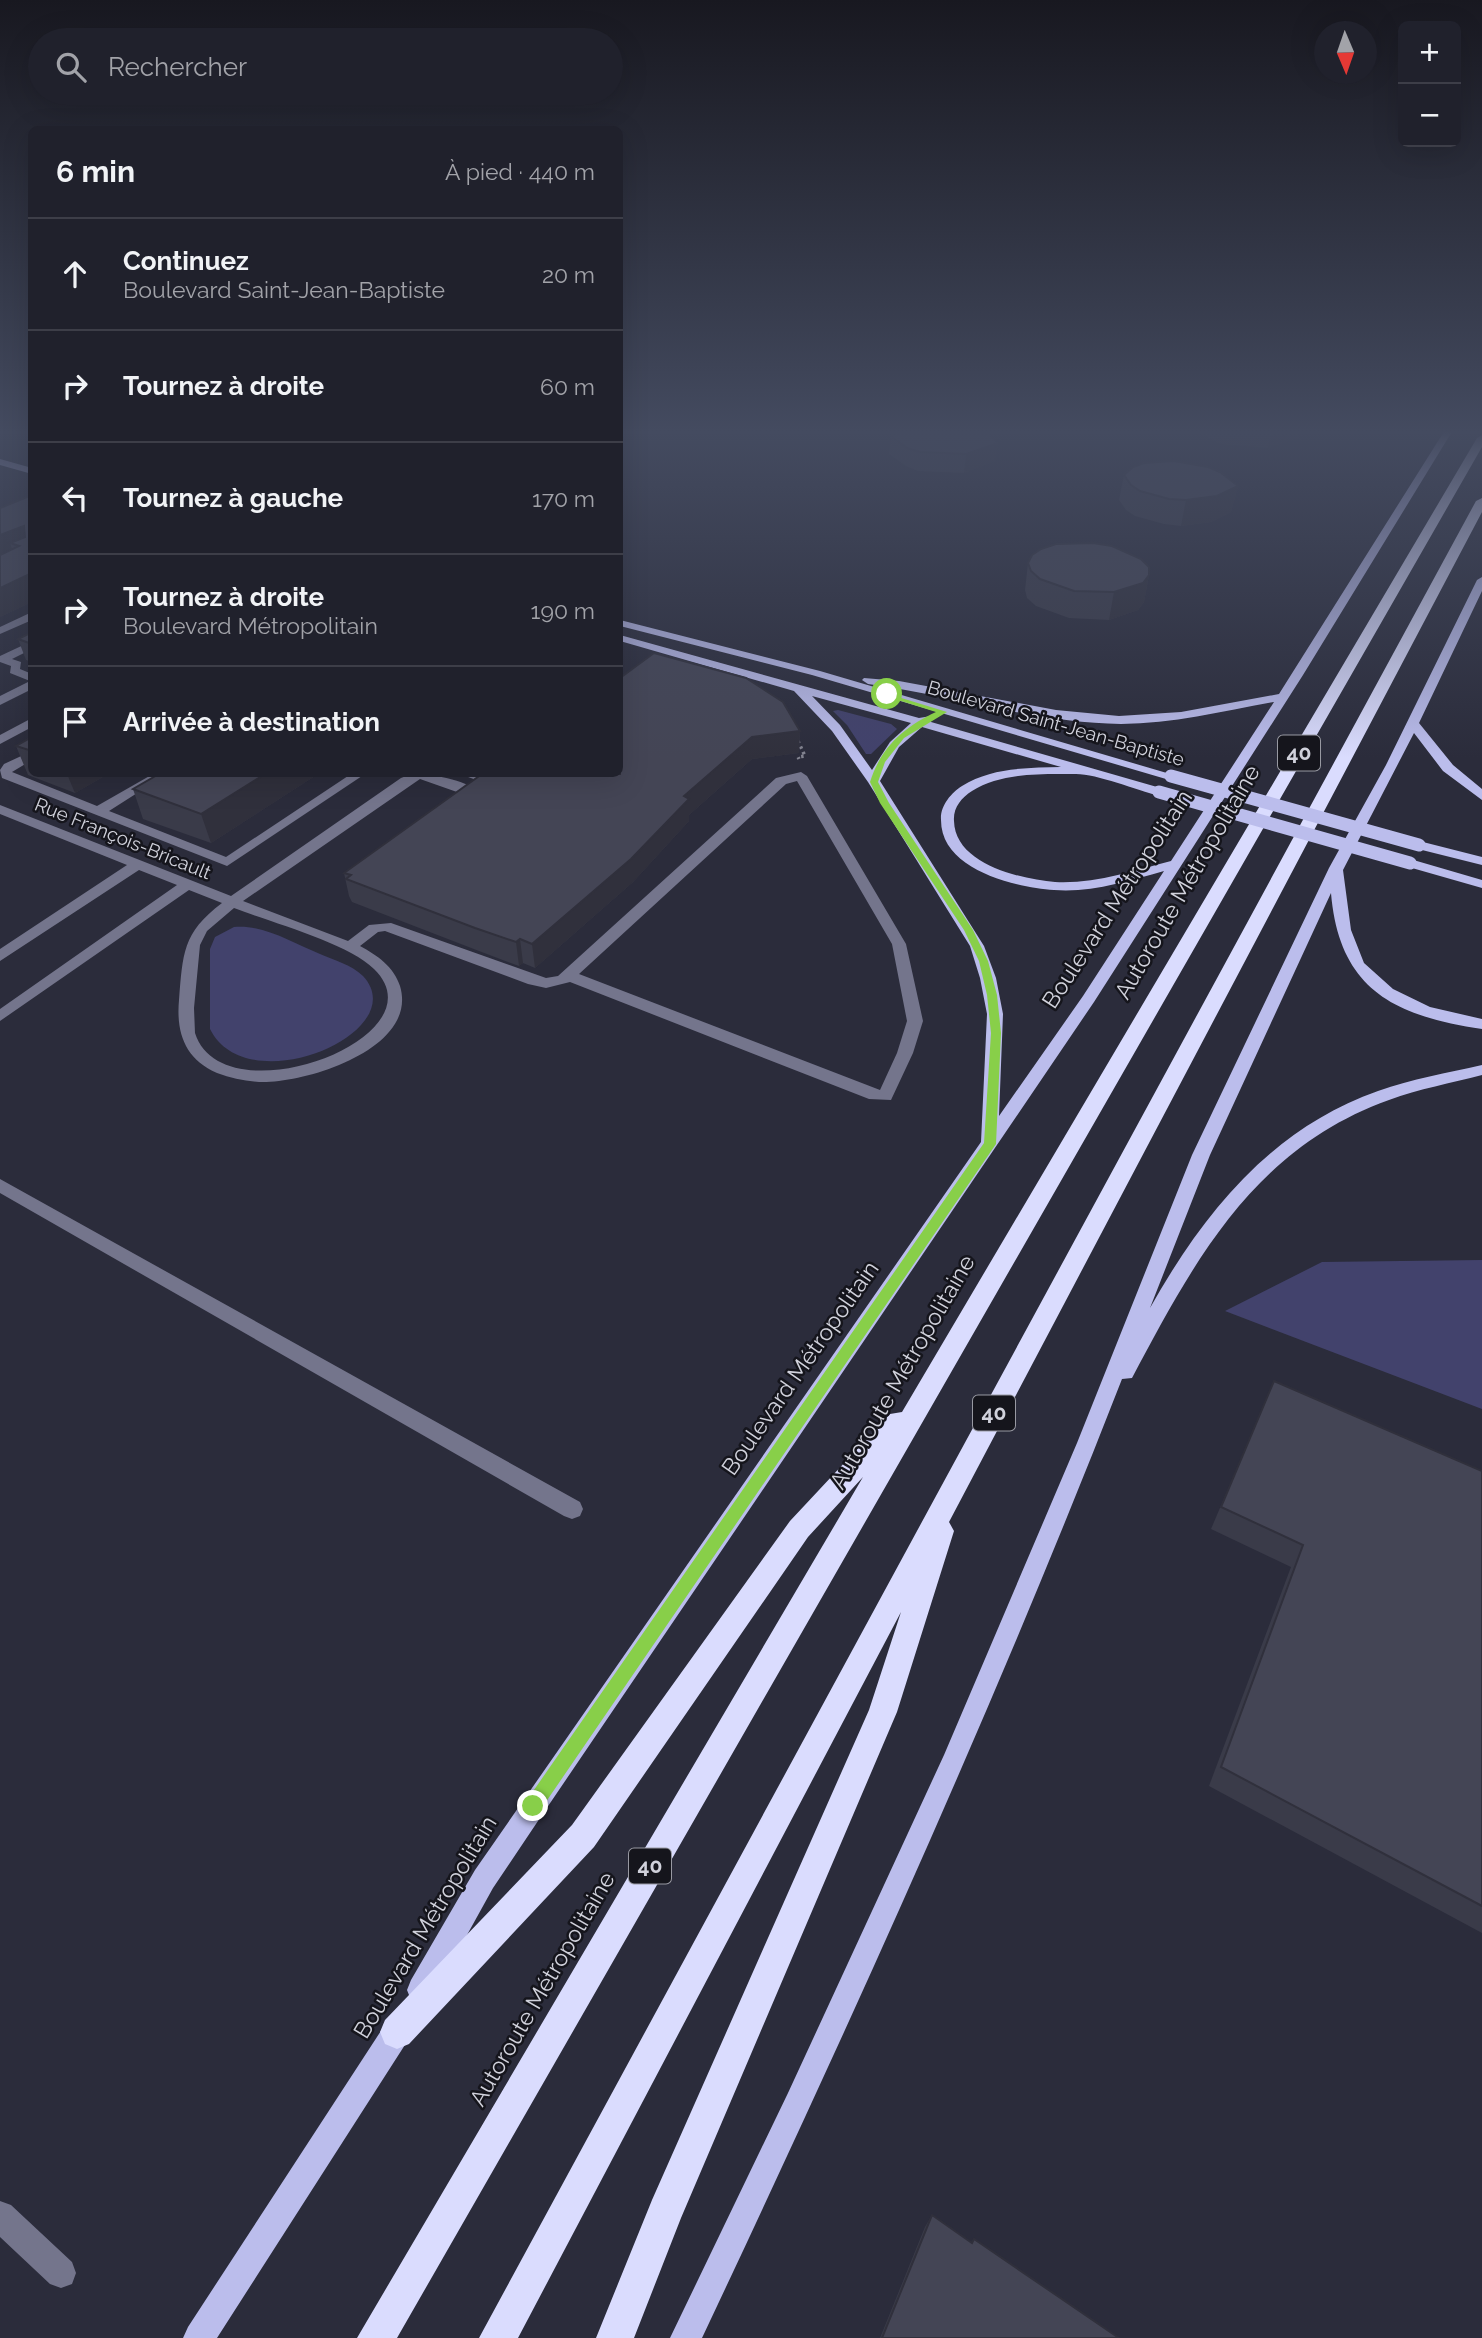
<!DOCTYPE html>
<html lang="fr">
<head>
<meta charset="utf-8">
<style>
  :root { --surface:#20212c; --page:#282934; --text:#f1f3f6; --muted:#a2a3a9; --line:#3d3e48 }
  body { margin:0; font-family:Raleway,sans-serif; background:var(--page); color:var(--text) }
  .controls { position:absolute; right:21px; top:21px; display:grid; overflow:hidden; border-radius:10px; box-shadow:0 7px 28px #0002 }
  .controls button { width:63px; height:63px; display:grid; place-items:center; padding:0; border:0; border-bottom:2px solid var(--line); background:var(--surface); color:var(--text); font:35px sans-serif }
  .compass { position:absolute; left:1314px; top:21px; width:63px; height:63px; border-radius:50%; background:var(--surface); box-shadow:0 7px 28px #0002; rotate:178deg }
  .stop { position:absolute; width:21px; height:21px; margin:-16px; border:5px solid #88cf49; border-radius:50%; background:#fff }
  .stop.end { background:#88cf49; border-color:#fff; box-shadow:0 2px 7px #0008 }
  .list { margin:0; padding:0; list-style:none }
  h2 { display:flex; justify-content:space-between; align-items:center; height:91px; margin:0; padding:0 28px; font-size:30px }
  h2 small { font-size:23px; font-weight:400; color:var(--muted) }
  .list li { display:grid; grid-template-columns:46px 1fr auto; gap:21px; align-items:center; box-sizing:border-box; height:112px; padding:0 28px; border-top:2px solid var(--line) }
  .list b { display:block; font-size:26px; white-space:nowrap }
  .list p { margin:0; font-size:23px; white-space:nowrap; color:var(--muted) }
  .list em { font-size:23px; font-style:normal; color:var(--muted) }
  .icon { flex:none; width:38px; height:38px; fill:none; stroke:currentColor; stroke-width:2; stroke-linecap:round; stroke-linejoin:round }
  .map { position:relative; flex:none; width:1482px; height:2338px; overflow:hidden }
  .search { position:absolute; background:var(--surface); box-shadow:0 7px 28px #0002; left:28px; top:28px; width:595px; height:77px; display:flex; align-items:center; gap:18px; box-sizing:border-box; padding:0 24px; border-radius:38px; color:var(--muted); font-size:26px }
  .panel { position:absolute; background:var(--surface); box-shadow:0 7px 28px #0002; left:28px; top:126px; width:595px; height:651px; border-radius:10px }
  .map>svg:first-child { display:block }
  .green { fill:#42426c }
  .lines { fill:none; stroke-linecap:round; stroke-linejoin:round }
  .path { stroke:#82838f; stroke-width:3.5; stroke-dasharray:2.5 3.5; stroke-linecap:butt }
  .minor { fill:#74758c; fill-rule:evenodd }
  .major { fill:#bbbdec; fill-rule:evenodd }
  .highway { fill:#dadcfe; fill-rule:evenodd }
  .major-bridge { stroke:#bbbdec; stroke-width:13 }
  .wall { fill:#3a3b49 }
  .shaded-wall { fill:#30303c }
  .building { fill:#444555; stroke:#30303c; stroke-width:2 }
  .route { fill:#88cf49 }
  .labels { text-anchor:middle; stroke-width:5; stroke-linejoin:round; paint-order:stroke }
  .far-street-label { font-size:19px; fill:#d0d1db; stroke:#15151c }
  .shield { fill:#15151c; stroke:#9899a2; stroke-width:2 }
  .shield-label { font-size:21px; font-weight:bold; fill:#d0d1db }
  .street-label { font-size:23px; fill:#d0d1db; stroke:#15151c }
</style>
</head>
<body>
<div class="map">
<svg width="1482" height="2338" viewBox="0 0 1482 2338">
  <rect width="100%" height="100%" fill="#2b2c3b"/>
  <!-- green -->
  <path class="green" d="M 838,710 L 891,724 L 897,729 L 871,754 L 866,754 L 847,725 L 833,711 Z
    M 234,927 C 263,924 293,943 320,954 C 334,960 352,965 363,976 C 415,1032 247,1104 210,1029 L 210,949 L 215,937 Z
    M 1482,1260 L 1482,1409 L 1225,1311 L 1322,1262 Z"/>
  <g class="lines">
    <!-- path -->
    <path class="path" d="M 798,741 L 805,756 L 798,757 L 799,759"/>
    <!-- minor -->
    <path class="minor" d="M 32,612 L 32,620 L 0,634 L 0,627 Z
      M 32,641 L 32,649 L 12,659 L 21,662 L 20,669 L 32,674 L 32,689 L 0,705 L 0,696 L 30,681 L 10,673 L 11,666 L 0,662 L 0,656 Z
      M 32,718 L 32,727 L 0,744 L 0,735 Z
      M 32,751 L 32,760 L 12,772 L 97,806 L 153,774 L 167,774 L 109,811 L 226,857 L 351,774 L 365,774 L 227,866 L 2,778 L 0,770 L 4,764 Z
      M 801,772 L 807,776 L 906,944 L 923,1021 L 913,1053 L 891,1100 L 869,1099 L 570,982 L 546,988 L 528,984 L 385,931 L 378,932 L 360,946 C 377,955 394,967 400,986 C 419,1049 304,1084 259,1082 C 244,1081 231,1078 217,1073 C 185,1059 176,1033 179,1000 C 183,954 182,933 222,903 L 189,890 L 0,1021 L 0,1009 L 177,885 L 139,870 L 0,961 L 0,949 L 127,865 L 0,814 L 0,805 L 231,896 L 401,778 C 421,768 469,781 486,795 L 479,799 L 474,798 L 420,779 L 243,901 L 348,941 L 369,925 L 391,923 L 546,978 L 558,976 L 776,778 ZM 797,781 L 892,944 L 907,1021 L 897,1053 L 880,1090 L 579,974 L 786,784 ZM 234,908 C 270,922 348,943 374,969 C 445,1038 222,1120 195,1033 L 194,1008 L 200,945 L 207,931 Z
      M 460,774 L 478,774 L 504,784 L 498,788 Z
      M 0,1179 L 580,1502 L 583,1509 L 580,1516 L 572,1519 L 564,1516 L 0,1193 Z
      M 0,2201 L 11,2205 L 72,2262 L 76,2273 L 72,2284 L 61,2288 L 50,2284 L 0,2237 Z"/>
    <!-- major -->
    <path class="major" d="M 1445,430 L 1453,430 L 1303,675 L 1094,1002 L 542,1815 L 493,1888 L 431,2000 L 421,2004 L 411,2000 L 407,1990 L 411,1980 L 475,1870 L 981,1142 L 987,1014 L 980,978 L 970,946 L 868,782 L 832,731 L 794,691 L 620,641 L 620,635 L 919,718 L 931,716 L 931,722 L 1164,789 L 1164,795 L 1159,796 C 1137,790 1097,774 1076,774 C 1043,774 1002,772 972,791 C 961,798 953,808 954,821 C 955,864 1020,879 1055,882 C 1095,884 1133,871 1171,861 L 1274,702 C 1223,711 1173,724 1121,724 C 1036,723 952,695 868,684 L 862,680 L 864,678 L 899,681 L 1056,710 L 1119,716 L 1181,712 L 1279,694 ZM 812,696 L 911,723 L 890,742 L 872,770 L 840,725 ZM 922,727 L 1061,767 C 1028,768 992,767 962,786 C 951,793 940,806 941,820 C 941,870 1015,887 1054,890 C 1091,893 1128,881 1164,871 L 1083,996 L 999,1116 L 1003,1014 L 996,978 L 984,946 L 880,781 L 899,747 Z
      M 0,459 L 32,468 L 32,474 L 0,465 Z
      M 1482,577 L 1482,591 L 1419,723 L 1453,765 L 1482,789 L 1482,800 L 1443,771 L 1414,733 L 1343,870 L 1351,930 L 1364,963 L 1393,989 L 1430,1007 L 1482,1019 L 1482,1029 C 1394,1016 1339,989 1331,893 L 1210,1155 L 1150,1308 C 1204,1212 1271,1129 1378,1091 C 1412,1079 1447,1073 1482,1065 L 1482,1075 C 1451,1083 1419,1089 1389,1100 C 1255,1148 1195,1259 1132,1378 L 1122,1379 C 995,1705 851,2022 702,2338 L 670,2338 L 788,2093 L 944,1755 L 1077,1443 L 1192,1155 L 1329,868 L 1386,765 L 1477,580 Z
      M 620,620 L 820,671 L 1177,776 L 1176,779 L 1166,779 L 812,675 L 620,626 Z
      M 1419,841 L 1482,857 L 1482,865 L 1414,848 L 1412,845 Z
      M 1410,859 L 1482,880 L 1482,888 L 1405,866 L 1403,863 Z
      M 400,2013 L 410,2017 L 414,2027 L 410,2037 L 217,2338 L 183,2338 L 188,2327 L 390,2017 Z"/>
    <!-- highway -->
    <path class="highway" d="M 1482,435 L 1482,447 L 397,2338 L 357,2338 L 863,1477 L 808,1537 L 594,1847 L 409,2044 L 397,2049 L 385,2044 L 380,2032 L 385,2020 L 572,1825 L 790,1521 L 890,1414 L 902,1412 L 1477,438 Z
      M 1482,498 L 1482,512 L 949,1522 L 954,1531 L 897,1712 L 681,2218 L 634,2338 L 596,2338 L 652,2200 L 869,1710 L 901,1612 L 518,2338 L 479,2338 L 1476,501 Z"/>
    <!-- major-bridge -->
    <path class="major-bridge" d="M 1171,776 L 1419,845
      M 1159,792 L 1410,863"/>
  </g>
  <!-- wall -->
  <path class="wall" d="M 1195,430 L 1300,430 L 1299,437 L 1268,448 L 1220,444 Z
    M 891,436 L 995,461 L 964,473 L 918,471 L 906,466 L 889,454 Z
    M 1124,475 L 1238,486 L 1231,512 L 1211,522 L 1181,526 L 1164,524 L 1135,516 L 1126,510 L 1119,500 Z
    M 32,495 L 32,602 L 0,617 L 0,508 Z
    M 1028,563 L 1149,575 L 1144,602 L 1138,610 L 1109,620 L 1069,618 L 1036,606 L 1027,598 L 1025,590 Z
    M 32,632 L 32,662 L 26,660 L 18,639 Z
    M 800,731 L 799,753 L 752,759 L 689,815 L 689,821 L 633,882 L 535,968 L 523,963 L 519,966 L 479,951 L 352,902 L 349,896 L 344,873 L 620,774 Z
    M 32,737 L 32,774 L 108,774 L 75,793 L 28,775 L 16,746 Z
    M 318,774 L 211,843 L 143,819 L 133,789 Z
    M 1274,1381 L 1482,1471 L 1482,1933 L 1209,1786 L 1291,1567 L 1211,1529 Z
    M 932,2215 L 971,2243 L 974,2239 L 1119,2338 L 880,2338 L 925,2227 Z"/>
  <!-- shaded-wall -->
  <path class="shaded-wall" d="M 1272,430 L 1300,430 L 1299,437 L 1268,448 Z
    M 998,443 L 995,461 L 964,473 L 966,454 Z
    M 1238,486 L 1231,512 L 1211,522 L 1181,526 L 1186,500 Z
    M 24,526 L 32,546 L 10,543 L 15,557 L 0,557 L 0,535 Z
    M 32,573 L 32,602 L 0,617 L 0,588 Z
    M 1149,575 L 1144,602 L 1138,610 L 1109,620 L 1114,592 Z
    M 800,731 L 799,753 L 752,759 L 689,815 L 689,821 L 633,882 L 535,968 L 532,944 L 684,796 L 752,737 Z
    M 67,774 L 108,774 L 75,793 Z
    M 265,774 L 318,774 L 211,843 L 201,814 Z
    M 520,939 L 523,963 L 519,966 L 516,942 Z"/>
  <!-- building -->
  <path class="building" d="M 903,430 L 984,430 L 998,443 L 966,454 L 920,452 L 907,448 L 891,436 Z
    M 1174,461 L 1208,467 L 1220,472 L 1238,486 L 1217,496 L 1186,500 L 1169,499 L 1140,491 L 1131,485 L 1124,475 L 1133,467 L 1144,463 Z
    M 32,495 L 32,573 L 0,588 L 0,555 L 19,546 L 10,543 L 25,537 L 24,526 L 0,535 L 0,508 Z
    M 1093,543 L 1112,546 L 1141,559 L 1149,567 L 1149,575 L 1143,583 L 1114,592 L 1074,591 L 1040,579 L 1031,571 L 1028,563 L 1032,555 L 1041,549 L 1056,544 Z
    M 32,632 L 32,644 L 18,639 Z
    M 654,653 L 746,678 L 783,702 L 800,731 L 752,737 L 684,796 L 689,799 L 631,859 L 532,944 L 520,939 L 516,942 L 475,928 L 346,879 L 351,875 L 344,873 L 482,774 L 620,774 L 620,678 Z
    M 32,737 L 32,751 L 16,746 Z
    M 159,774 L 265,774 L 201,814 L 133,789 Z
    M 1274,1381 L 1482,1471 L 1482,1906 L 1221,1767 L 1303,1545 L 1221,1507 Z
    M 932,2215 L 972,2243 L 974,2239 L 1119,2338 L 882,2338 Z"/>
  <!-- sky -->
  <linearGradient id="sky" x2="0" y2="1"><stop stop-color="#181820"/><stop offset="0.57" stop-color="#444b60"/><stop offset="1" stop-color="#444b60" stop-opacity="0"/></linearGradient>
  <rect width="1482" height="758" fill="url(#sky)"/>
  <!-- route -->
  <path class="route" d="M 885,693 L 947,712 L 904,738 L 885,762 L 878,782 L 889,803 L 973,930 L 988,961 L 997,995 L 1001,1033 L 996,1144 L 539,1812 L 533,1814 L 527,1812 L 525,1806 L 527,1800 L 984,1143 L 991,1033 L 987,995 L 979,961 L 964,930 L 880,803 L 870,782 C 881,747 904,727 936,712 L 885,696 Z"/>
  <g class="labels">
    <!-- far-street labels -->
    <g class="far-street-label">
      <text transform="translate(1056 723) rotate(16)" y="7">Boulevard Saint-Jean-Baptiste</text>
      <text transform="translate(123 838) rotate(22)" y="7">Rue François-Bricault</text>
    </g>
    <!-- shield labels -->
    <g class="shield">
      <rect x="1278" y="735.5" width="42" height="35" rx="5"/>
      <rect x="973" y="1395.5" width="42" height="35" rx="5"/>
      <rect x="629" y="1848.5" width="42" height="35" rx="5"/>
    </g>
    <g class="shield-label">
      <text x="1299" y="760">40</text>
      <text x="994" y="1420">40</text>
      <text x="650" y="1873">40</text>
    </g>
    <!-- street labels -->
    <g class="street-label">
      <text transform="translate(1187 882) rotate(-60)" y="8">Autoroute Métropolitaine</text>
      <text transform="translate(1117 899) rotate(-57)" y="8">Boulevard Métropolitain</text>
      <text transform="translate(800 1368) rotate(-55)" y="8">Boulevard Métropolitain</text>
      <text transform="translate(902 1372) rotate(-60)" y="8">Autoroute Métropolitaine</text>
      <text transform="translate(425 1927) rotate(-59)" y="8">Boulevard Métropolitain</text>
      <text transform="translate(542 1989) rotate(-60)" y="8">Autoroute Métropolitaine</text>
    </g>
  </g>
</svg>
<div class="controls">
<button>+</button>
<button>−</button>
</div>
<svg class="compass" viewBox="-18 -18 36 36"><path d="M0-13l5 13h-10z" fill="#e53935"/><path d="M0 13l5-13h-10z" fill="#a2a3a9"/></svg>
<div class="stop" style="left:887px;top:694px"></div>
<div class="stop end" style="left:533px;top:1806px"></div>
<div class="search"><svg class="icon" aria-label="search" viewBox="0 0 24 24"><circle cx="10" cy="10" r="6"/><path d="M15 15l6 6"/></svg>Rechercher</div>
<section class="panel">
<h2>6 min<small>À pied · 440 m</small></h2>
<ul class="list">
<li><svg class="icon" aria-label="ahead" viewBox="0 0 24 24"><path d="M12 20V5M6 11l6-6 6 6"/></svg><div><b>Continuez</b><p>Boulevard Saint-Jean-Baptiste</p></div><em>20 m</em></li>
<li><svg class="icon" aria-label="right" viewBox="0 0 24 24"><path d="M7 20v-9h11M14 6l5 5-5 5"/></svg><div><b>Tournez à droite</b></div><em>60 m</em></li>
<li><svg class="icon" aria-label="left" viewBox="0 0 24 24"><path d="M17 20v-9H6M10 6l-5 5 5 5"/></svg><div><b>Tournez à gauche</b></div><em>170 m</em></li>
<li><svg class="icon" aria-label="right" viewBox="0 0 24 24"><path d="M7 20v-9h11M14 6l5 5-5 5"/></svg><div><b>Tournez à droite</b><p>Boulevard Métropolitain</p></div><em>190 m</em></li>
<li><svg class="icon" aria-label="arrive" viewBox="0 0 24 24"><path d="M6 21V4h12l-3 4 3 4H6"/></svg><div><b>Arrivée à destination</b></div></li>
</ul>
</section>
</div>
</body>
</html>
